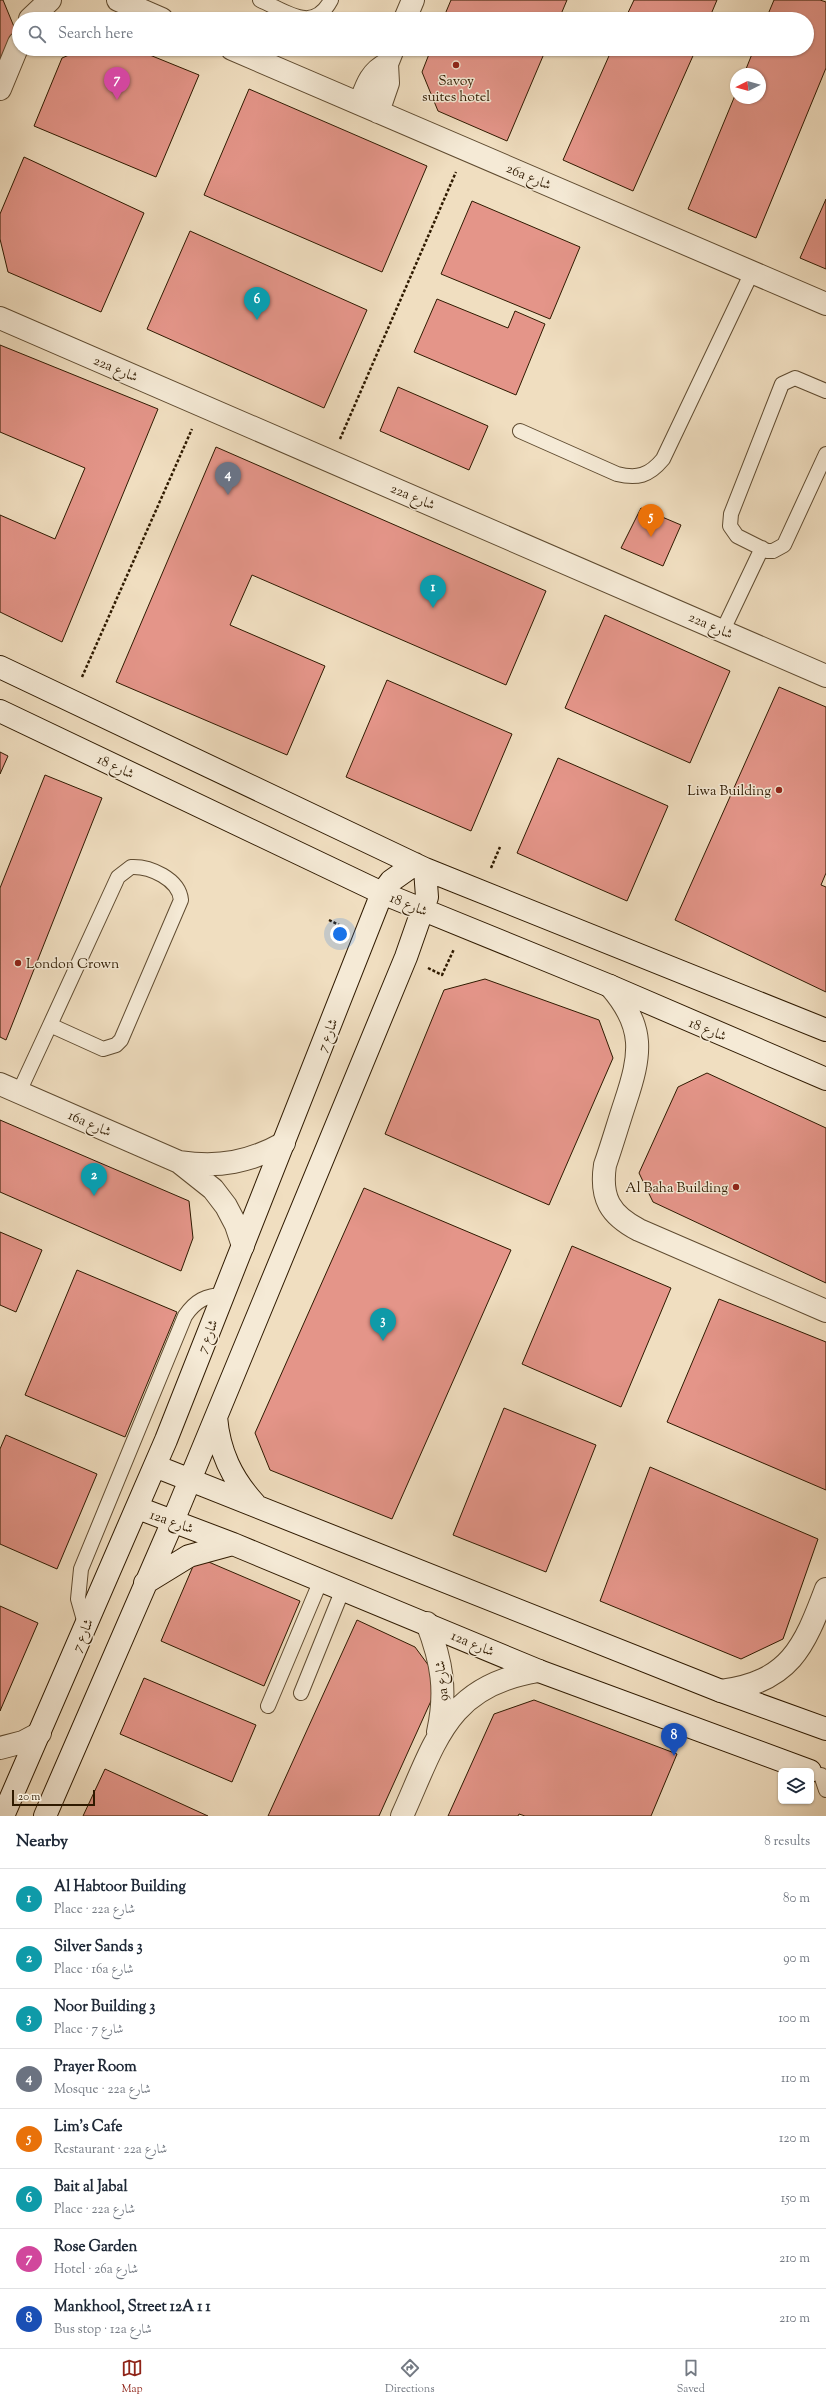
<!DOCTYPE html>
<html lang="en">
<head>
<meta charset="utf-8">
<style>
  :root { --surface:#fff; --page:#f2f2f3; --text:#1f2937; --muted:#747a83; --line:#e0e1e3; --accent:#8f2418 }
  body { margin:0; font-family:"Sorts Mill Goudy",Amiri,serif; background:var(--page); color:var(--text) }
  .controls { position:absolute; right:12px; bottom:12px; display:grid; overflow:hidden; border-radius:6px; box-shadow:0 1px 3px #0004 }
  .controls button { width:36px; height:36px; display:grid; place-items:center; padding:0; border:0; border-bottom:1px solid var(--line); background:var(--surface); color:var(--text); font:20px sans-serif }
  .compass { position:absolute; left:730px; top:68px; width:36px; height:36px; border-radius:50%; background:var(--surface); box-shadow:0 1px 3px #0004; rotate:264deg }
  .scale { position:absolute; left:12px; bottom:10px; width:83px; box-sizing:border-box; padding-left:4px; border:2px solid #2f1a00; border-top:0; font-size:11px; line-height:14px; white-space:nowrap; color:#2f1a00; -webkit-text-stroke:3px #f5ead6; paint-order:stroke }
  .you { position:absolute; left:340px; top:934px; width:14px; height:14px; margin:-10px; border:3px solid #fff; border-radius:50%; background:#1a73e8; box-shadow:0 0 0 6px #1a73e833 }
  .badge { display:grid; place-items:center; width:26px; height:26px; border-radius:50%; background:var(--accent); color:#fff; font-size:13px; font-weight:700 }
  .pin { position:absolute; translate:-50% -33px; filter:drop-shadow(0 1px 2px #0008) }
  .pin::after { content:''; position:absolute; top:21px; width:14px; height:12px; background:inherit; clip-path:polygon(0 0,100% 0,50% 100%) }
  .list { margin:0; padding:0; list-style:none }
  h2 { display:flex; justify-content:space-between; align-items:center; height:52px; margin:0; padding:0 16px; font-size:17px }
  h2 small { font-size:13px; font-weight:400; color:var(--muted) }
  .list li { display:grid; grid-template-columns:26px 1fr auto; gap:12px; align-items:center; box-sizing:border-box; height:60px; padding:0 16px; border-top:1px solid var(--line) }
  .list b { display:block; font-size:15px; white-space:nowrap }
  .list p { margin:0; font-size:13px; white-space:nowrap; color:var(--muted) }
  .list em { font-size:13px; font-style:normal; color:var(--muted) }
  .icon { flex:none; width:22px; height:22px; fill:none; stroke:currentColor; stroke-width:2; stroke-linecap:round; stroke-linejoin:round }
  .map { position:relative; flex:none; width:826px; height:1816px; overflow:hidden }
  .search { position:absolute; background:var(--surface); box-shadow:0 1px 3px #0004; left:12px; right:12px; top:12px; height:44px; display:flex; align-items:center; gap:10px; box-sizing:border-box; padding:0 14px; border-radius:22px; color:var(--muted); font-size:15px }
  .sheet { height:532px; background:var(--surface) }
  nav { display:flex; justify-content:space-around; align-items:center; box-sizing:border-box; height:56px; border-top:1px solid var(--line); background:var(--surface); font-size:11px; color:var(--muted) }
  nav a { display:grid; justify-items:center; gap:2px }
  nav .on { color:var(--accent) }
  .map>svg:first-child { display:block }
  .building { fill:#e49589; stroke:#2f1a00 }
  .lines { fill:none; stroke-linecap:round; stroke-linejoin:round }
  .lane-casing { stroke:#5f4b30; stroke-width:16 }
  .street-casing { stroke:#5f4b30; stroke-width:24 }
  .secondary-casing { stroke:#2f1a00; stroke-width:24 }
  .path { stroke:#2f1a00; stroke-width:2.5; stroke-dasharray:3 2; stroke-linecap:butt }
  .lane { stroke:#f5ead6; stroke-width:14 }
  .street { stroke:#f5ead6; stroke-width:22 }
  .secondary { stroke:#f5ead6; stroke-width:22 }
  .poi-dot { fill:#8f2418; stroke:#f5ead6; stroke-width:1.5 }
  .labels { text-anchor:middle; stroke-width:3; stroke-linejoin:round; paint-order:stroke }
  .poi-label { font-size:14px; fill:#2f1a00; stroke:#f5ead6; text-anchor:end }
  .street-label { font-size:14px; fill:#2f1a00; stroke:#f5ead6 }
</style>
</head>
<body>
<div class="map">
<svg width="826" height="1816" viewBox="0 0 826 1816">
  <rect width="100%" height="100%" fill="#f0dec0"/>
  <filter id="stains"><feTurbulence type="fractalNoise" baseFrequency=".005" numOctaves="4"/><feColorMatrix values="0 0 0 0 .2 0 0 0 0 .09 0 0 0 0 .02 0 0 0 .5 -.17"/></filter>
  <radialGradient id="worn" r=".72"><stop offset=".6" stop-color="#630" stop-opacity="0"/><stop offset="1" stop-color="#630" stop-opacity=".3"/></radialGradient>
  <!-- building -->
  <path class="building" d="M 0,0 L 3,0 L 17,34 L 0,76 Z
    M 451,0 L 567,0 L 559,19 L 443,19 Z
    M 634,0 L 717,0 L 709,19 L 625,19 Z
    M 774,0 L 820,0 L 826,2 L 826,68 L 756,238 L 688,209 L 736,93 L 736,98 L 760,98 L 760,74 L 744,74 L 754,49 L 807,49 L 807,19 L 766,19 Z
    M 83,49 L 135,49 L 199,75 L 156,177 L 34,126 L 62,58 Z
    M 431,49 L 546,49 L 507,141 L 438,111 L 422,72 Z
    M 612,49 L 696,49 L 633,191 L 563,160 Z
    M 249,89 L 427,166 L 382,272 L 204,195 Z
    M 24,157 L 144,213 L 101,312 L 8,272 L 0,239 L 0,214 Z
    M 826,199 L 826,269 L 800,258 Z
    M 472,201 L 580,247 L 550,319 L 441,274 Z
    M 190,231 L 367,310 L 324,408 L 147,329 Z
    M 437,299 L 508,328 L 515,311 L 545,324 L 516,395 L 414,352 Z
    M 0,345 L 158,409 L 62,642 L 0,612 L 0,515 L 55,539 L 85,468 L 0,432 Z
    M 398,387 L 488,426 L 469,470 L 380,431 Z
    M 216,447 L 546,591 L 506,685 L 252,575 L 230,625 L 325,666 L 287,755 L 116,682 Z
    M 641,508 L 681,525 L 663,566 L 621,548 Z
    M 605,615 L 730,671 L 690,763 L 565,708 Z
    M 387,680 L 512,734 L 471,831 L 346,777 Z
    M 779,687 L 826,707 L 826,873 L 821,885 L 826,887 L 826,992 L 675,920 Z
    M 0,752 L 8,756 L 0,774 Z
    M 558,758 L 668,806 L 627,901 L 517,853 Z
    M 45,775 L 102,798 L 6,1040 L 0,1037 L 0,888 Z
    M 485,979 L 599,1020 L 613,1058 L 549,1205 L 385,1134 L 444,990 Z
    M 707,1073 L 826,1128 L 826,1283 L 653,1202 L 639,1173 L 678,1087 Z
    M 0,1120 L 189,1201 L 193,1238 L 181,1271 L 0,1192 Z
    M 364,1188 L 511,1250 L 392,1519 L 270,1470 L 255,1433 Z
    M 0,1232 L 42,1250 L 16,1312 L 0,1305 Z
    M 572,1246 L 671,1288 L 621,1407 L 522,1364 Z
    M 77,1270 L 177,1312 L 125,1437 L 25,1395 Z
    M 719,1299 L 826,1342 L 826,1490 L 667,1422 Z
    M 504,1408 L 596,1445 L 546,1572 L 453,1535 Z
    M 6,1435 L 97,1474 L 57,1569 L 0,1544 L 0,1449 Z
    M 650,1467 L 818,1539 L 783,1639 L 741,1659 L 600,1601 Z
    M 197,1557 L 300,1601 L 264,1686 L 161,1641 Z
    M 0,1606 L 38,1623 L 0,1711 Z
    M 357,1620 L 415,1647 L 440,1681 L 379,1816 L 268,1816 Z
    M 144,1678 L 256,1725 L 232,1782 L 120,1734 Z
    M 534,1700 L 677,1754 L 651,1816 L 525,1816 L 519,1814 L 518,1816 L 448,1816 L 494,1714 Z
    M 105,1769 L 208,1816 L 83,1816 Z"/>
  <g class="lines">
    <!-- lane casing -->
    <g class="lane-casing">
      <path id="lane" d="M 260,0 C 287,12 313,34 331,0
        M 826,391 L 795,378 L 782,384 L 731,514 L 730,526 L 737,536 L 767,551 L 773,551 L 784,545 L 826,454
        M 520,431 L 617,474 C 637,479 649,476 663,459 L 752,272
        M 723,630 L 762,548
        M 131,867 C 150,866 179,879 181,900 L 121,1040 L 116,1045 L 103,1049 L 50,1025 L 118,877 Z
        M 19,1092 L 50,1025
        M 86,1627 L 78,1599 L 81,1569 L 185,1316 C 195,1301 206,1295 224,1295
        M 301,1693 L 343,1589
        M 268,1706 L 321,1580
        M 821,1775 L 826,1790"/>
    </g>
    <!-- street casing -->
    <g class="street-casing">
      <path id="street" d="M 118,0 L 162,19
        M 30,19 L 50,0
        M 405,19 L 413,0
        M 232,49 L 826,304
        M 0,89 L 19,43
        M 360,103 C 366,87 370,72 387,64
        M 378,112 L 388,83 L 387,64 L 393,49
        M 0,318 L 826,676
        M 610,986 C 646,1027 641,1055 625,1103 C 618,1124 612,1145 605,1165 C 600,1198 610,1215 639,1230 L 826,1311
        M 0,1084 L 179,1162 L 213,1189 L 226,1206 L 236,1225 L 243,1246
        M 180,1162 C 219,1168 250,1162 284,1143
        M 427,1623 C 442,1662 447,1691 438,1732
        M 721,1691 C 790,1682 804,1647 826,1589
        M 0,1748 L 23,1742 L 40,1733
        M 402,1816 C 436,1741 447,1685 539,1671"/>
    </g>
    <!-- secondary casing -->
    <g class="secondary-casing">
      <path id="secondary" d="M 0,667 L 425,869 L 826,1030
        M 0,711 L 382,893 L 610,986 L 826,1079
        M 216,1417 C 219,1452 232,1479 255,1504
        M 155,1466 L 721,1691 L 826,1729
        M 138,1508 L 233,1544 L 539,1671 L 810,1771
        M 145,1583 L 189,1556 L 233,1544
        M 3,1816 L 166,1440 L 382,893 L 391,881 L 415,864
        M 45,1816 L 173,1521 L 406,957 L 427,897 L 425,869"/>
    </g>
    <!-- path -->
    <path class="path" d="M 340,439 L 456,172
      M 82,677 L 192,429
      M 491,868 L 500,847
      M 329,920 L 341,926
      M 428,968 L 442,975 L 454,949"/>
    <!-- lane -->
    <use href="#lane" class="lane"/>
    <!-- street -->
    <use href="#street" class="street"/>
    <!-- secondary -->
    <use href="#secondary" class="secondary"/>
  </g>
  <!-- markers -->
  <g class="poi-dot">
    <circle cx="456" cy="65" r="4"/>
    <circle cx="779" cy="790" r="4"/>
    <circle cx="18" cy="963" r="4"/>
    <circle cx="736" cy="1187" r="4"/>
  </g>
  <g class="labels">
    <!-- poi labels -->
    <g class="poi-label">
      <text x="456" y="85" text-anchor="middle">Savoy<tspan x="456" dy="16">suites hotel</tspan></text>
      <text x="771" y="795">Liwa Building</text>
      <text x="26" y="968" text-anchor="start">London Crown</text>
      <text x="728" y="1192">Al Baha Building</text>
    </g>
    <!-- street labels -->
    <g class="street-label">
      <text transform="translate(529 176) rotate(23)" y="5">26a شارع</text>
      <text transform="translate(116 368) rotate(23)" y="5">22a شارع</text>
      <text transform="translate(413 496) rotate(23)" y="5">22a شارع</text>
      <text transform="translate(711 625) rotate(24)" y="5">22a شارع</text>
      <text transform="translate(116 766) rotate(25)" y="5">شارع 18</text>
      <text transform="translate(409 904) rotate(23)" y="5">شارع 18</text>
      <text transform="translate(708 1029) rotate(23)" y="5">شارع 18</text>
      <text transform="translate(327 1035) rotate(-69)" y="5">شارع 7</text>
      <text transform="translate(90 1123) rotate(24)" y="5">16a شارع</text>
      <text transform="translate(207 1336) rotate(-68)" y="5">شارع 7</text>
      <text transform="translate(172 1521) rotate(20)" y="5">12a شارع</text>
      <text transform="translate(82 1635) rotate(-67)" y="5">شارع 7</text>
      <text transform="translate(473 1643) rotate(23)" y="5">12a شارع</text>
      <text transform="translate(441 1681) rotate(-95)" y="5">9a شارع</text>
    </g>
  </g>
  <rect width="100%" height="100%" filter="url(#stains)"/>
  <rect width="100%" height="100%" fill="url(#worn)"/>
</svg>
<div class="controls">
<button><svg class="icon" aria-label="layers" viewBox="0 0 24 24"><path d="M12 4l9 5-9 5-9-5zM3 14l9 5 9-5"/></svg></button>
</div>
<svg class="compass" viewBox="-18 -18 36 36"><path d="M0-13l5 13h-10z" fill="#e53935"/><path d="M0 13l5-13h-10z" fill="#747a83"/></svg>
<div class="scale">20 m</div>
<div class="you"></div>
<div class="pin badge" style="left:433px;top:608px;background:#0f9aa8">1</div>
<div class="pin badge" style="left:94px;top:1196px;background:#0f9aa8">2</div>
<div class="pin badge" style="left:383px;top:1341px;background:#0f9aa8">3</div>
<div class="pin badge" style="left:228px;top:495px;background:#6b7280">4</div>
<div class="pin badge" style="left:651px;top:537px;background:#e8710a">5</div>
<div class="pin badge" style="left:257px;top:320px;background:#0f9aa8">6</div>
<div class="pin badge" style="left:117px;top:100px;background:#d1479c">7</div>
<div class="pin badge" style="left:674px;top:1756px;background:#1a4fb4">8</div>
<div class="search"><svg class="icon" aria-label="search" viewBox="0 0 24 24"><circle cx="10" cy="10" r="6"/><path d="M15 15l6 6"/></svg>Search here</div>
</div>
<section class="sheet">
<h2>Nearby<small>8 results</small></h2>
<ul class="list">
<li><span class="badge" style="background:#0f9aa8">1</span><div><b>Al Habtoor Building</b><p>Place · 22a شارع</p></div><em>80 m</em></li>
<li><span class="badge" style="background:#0f9aa8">2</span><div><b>Silver Sands 3</b><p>Place · 16a شارع</p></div><em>90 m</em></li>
<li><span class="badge" style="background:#0f9aa8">3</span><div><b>Noor Building 3</b><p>Place · شارع 7</p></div><em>100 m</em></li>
<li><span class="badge" style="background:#6b7280">4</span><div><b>Prayer Room</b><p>Mosque · 22a شارع</p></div><em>110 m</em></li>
<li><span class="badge" style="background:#e8710a">5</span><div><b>Lim's Cafe</b><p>Restaurant · 22a شارع</p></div><em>120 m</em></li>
<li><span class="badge" style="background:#0f9aa8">6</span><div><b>Bait al Jabal</b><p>Place · 22a شارع</p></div><em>150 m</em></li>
<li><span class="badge" style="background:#d1479c">7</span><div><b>Rose Garden</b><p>Hotel · 26a شارع</p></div><em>210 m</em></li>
<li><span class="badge" style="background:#1a4fb4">8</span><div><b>Mankhool, Street 12A 1 1</b><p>Bus stop · 12a شارع</p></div><em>210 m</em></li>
</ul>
</section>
<nav>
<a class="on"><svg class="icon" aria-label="map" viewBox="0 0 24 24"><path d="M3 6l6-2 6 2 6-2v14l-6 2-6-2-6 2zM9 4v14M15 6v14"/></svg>Map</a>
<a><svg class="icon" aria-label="directions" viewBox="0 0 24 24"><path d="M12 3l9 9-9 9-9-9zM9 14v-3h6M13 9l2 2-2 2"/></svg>Directions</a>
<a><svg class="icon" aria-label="saved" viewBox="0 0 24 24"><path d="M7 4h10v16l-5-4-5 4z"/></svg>Saved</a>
</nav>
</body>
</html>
